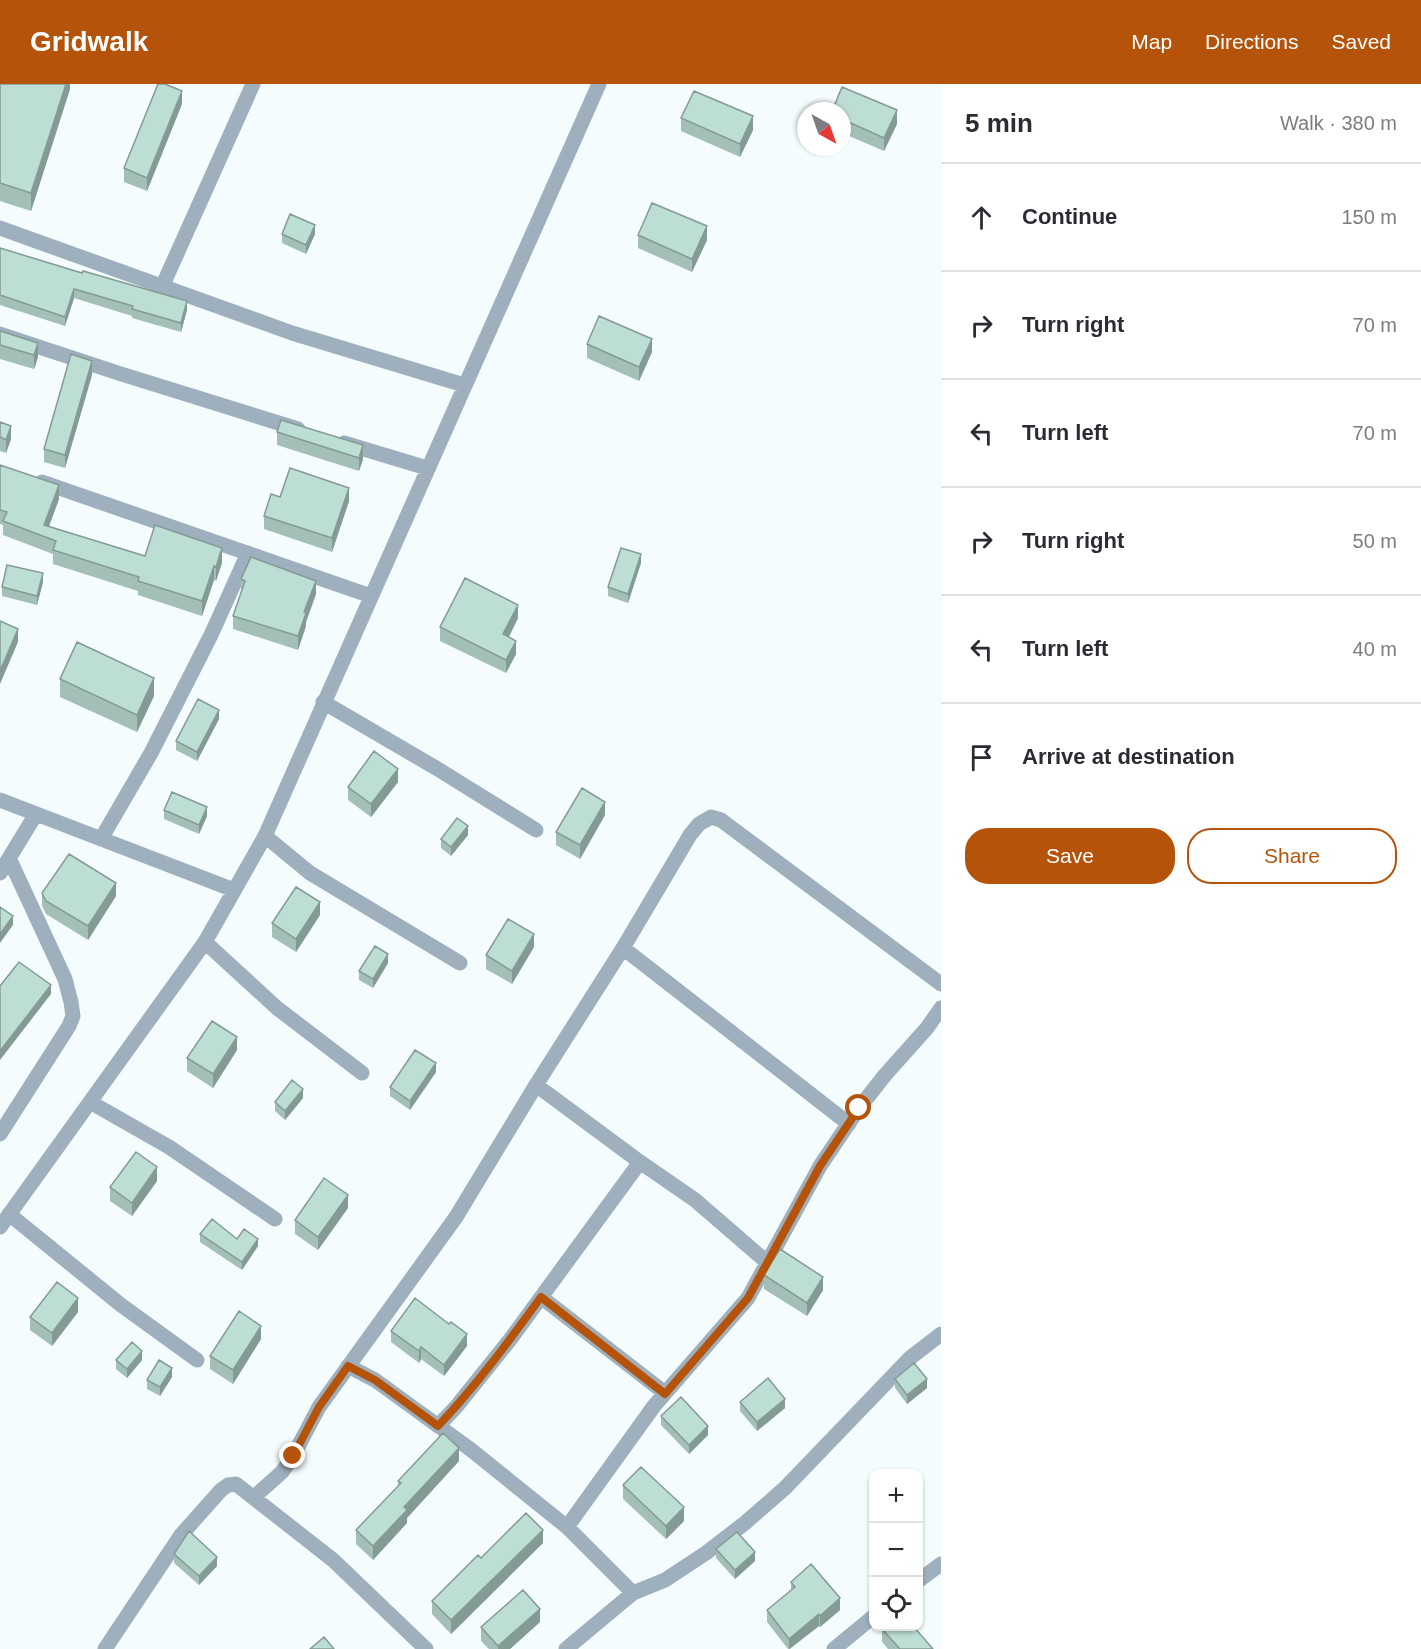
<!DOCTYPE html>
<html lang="en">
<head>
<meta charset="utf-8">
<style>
  :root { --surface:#fff; --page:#f2f2f3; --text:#2b2b33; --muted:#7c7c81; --line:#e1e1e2; --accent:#b45309 }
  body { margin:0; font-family:Arial,sans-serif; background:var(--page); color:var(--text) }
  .controls { position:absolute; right:18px; bottom:18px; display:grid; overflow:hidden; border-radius:12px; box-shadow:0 2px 4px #0004 }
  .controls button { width:54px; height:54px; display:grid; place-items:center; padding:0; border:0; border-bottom:2px solid var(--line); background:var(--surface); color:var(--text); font:30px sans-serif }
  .compass { position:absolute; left:797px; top:18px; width:54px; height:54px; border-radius:50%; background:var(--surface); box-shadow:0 2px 4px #0004; rotate:140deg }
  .stop { position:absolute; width:18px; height:18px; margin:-14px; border:4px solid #b45309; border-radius:50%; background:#fff }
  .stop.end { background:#b45309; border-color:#fff; box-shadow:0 2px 6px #0008 }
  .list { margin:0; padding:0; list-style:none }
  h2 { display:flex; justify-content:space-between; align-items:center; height:78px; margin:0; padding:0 24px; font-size:26px }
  h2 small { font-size:20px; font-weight:400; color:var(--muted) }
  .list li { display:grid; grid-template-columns:39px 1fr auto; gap:18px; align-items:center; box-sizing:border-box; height:108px; padding:0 24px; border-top:2px solid var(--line) }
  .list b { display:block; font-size:22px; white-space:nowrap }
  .list em { font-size:20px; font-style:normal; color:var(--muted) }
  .actions { display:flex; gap:12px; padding:18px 24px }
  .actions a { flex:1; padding:14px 0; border:2px solid var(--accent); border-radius:24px; text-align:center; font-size:21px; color:var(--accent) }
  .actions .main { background:var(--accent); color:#fff }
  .icon { flex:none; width:33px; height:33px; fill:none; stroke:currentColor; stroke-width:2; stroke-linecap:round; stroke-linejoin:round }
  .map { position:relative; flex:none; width:941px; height:1565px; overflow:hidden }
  header { display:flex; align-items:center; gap:36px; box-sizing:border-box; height:84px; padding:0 30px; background:var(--accent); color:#fff }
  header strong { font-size:28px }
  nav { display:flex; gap:33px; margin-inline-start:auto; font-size:21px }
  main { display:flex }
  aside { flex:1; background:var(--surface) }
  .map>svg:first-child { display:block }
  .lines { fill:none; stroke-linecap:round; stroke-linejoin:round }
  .minor { stroke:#9eb0bd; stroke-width:15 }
  .wall { fill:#a3bfb7 }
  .shaded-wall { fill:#849b95 }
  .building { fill:#bdded5; stroke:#849b95; stroke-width:1.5 }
  .route { stroke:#b45309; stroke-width:8 }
</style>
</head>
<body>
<header>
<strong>Gridwalk</strong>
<nav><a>Map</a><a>Directions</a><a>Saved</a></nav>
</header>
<main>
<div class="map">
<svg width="941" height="1565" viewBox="0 0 941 1565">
  <rect width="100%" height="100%" fill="#f5fcfd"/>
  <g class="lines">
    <!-- minor -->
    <path class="minor" d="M 0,144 L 292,249 L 464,301
      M 162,203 L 253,0
      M 0,250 L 118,289 L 298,345
      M 344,359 L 427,384
      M 42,398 L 371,512
      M 323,618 L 436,684 L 536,746
      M 0,716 L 234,806
      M 265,752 L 310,789 L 460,879
      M 101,755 L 151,669 L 211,551 L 248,469
      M 0,789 L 36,730
      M 205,858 L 277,924 L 362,989
      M 623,864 L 849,1040
      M 536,1001 L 640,1078 L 695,1116 L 768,1179
      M 90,1018 L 169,1063 L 275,1135
      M 0,1050 L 69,942 L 73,932 L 71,918 L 65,895 L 9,774
      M 9,1130 L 121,1221 L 197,1276
      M 0,1143 L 205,858 L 265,752 L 599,0
      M 541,1213 L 665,1309
      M 348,1282 L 375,1296 L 470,1365 L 567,1443 L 633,1509
      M 438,1342 L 456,1323 L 509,1257 L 640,1078
      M 254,1413 L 282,1388 L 293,1372 L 319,1323 L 456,1133 L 536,1001 L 623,864 L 690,751 L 699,740 L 711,733 L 721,736 L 941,900
      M 567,1443 L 654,1322 L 748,1214 L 820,1082 L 859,1024 L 885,991 L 927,944 L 941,924
      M 918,1497 L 941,1480
      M 105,1565 L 181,1451 L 221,1406 L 228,1401 L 236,1400 L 333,1476 L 426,1565
      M 566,1565 L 633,1509 L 665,1496 L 706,1469 L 745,1439 L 785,1404 L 910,1274 L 941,1250
      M 834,1565 L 874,1532"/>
  </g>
  <!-- wall -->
  <path class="wall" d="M 0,0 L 70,0 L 70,5 L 31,127 L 0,117 Z
    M 182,20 L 147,107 L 124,98 L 124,84 Z
    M 842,27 L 897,40 L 884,67 L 842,49 Z
    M 681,34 L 753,46 L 740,73 L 681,47 Z
    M 282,150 L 315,150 L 306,170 L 282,159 Z
    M 638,151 L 707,156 L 692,188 L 638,164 Z
    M 0,164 L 187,226 L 181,248 L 132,234 L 132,232 L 74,214 L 65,242 L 0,221 Z
    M 0,247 L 38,273 L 34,285 L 0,275 Z
    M 587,260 L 652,268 L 639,297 L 587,274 Z
    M 92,291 L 65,384 L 44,378 L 44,365 Z
    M 0,338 L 11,355 L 6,369 L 0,367 Z
    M 277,348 L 363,375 L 359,387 L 277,361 Z
    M 0,381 L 59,415 L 49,442 L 145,472 L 222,479 L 216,497 L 214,496 L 202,532 L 138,511 L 138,507 L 53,480 L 53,470 L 3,451 L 3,441 L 0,440 Z
    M 280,413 L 349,417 L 332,468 L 264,445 L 264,432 Z
    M 641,479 L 628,519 L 608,512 L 608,503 Z
    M 241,495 L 316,510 L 306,538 L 306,542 L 298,566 L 233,545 L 233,532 L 241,509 Z
    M 43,498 L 37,521 L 2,512 L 2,503 Z
    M 518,534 L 509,553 L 516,570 L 506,589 L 440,557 L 440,543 Z
    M 60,595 L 154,612 L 137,648 L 60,613 Z
    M 219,635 L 197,677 L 176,666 L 176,657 Z
    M 398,698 L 371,733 L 348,716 L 348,703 Z
    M 164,726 L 207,732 L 199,750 L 164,735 Z
    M 605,731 L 580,775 L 556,761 L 556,748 Z
    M 468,751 L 451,772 L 441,764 L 441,755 Z
    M 42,809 L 116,812 L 88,856 L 46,830 L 42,822 Z
    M 320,831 L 296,868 L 272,853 L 272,839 Z
    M 534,863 L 512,900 L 486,885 L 486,871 Z
    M 388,879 L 373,904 L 359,896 L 359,887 Z
    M 237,966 L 213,1004 L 187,987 L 187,974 Z
    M 436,988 L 410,1026 L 390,1012 L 390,1003 Z
    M 303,1014 L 285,1036 L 275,1027 L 275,1018 Z
    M 157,1097 L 132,1132 L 110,1117 L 110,1103 Z
    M 348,1124 L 318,1166 L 295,1150 L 295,1136 Z
    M 200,1150 L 237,1155 L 258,1162 L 242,1186 L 200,1158 Z
    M 764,1191 L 823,1206 L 807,1232 L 764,1205 Z
    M 78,1228 L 52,1262 L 30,1246 L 30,1233 Z
    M 391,1247 L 467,1262 L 444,1292 L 421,1275 L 419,1279 L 391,1258 Z
    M 261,1255 L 233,1300 L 210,1285 L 210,1272 Z
    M 116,1276 L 142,1276 L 127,1294 L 116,1285 Z
    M 172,1293 L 160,1312 L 147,1305 L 147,1296 Z
    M 895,1295 L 927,1304 L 907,1320 L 895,1304 Z
    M 740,1318 L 785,1324 L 757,1347 L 740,1327 Z
    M 661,1332 L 708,1351 L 689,1370 L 661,1341 Z
    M 459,1377 L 407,1434 L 407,1439 L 373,1476 L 356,1460 L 356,1446 L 398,1402 L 398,1397 Z
    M 623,1401 L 684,1437 L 666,1455 L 623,1415 Z
    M 543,1459 L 451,1550 L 432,1530 L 432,1517 L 481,1474 Z
    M 716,1465 L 755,1477 L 735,1495 L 716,1474 Z
    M 174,1470 L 217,1482 L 199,1501 L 174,1479 Z
    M 791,1498 L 840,1526 L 820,1543 L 819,1542 L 790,1565 L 788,1565 L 767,1538 L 767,1526 L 791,1507 Z
    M 540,1538 L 510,1565 L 489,1565 L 481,1557 L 481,1543 Z
    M 882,1545 L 933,1565 L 888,1565 L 882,1558 Z"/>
  <!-- shaded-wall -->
  <path class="shaded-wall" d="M 66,0 L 70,0 L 70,5 L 31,127 L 31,109 Z
    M 182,7 L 182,20 L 147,107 L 147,94 Z
    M 897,26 L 897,40 L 884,67 L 884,54 Z
    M 753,32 L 753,46 L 740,73 L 740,60 Z
    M 315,141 L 315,150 L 306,170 L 306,161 Z
    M 707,142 L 707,156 L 692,188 L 692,175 Z
    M 74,205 L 74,214 L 65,242 L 65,233 Z
    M 187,217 L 187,226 L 181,248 L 181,239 Z
    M 652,255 L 652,268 L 639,297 L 639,283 Z
    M 38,259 L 38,273 L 34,285 L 34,271 Z
    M 92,277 L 92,291 L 65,384 L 65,371 Z
    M 11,342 L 11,355 L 6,369 L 6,356 Z
    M 363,361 L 363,375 L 359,387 L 359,374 Z
    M 59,401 L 59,415 L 45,453 L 44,441 Z
    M 349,404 L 349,417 L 332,468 L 332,454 Z
    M 222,464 L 222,479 L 216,497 L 216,483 Z
    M 641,470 L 641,479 L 628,519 L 628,510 Z
    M 214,482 L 214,496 L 202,532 L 202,517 Z
    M 43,489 L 43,498 L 37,521 L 37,512 Z
    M 316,497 L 316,510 L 306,538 L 306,542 L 298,566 L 298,552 L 304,528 Z
    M 518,521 L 518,534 L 503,564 L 503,550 Z
    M 18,545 L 18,558 L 0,600 L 0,587 Z
    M 516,557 L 516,570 L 506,589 L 506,576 Z
    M 154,594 L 154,612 L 137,648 L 137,631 Z
    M 219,626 L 219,635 L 197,677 L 197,668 Z
    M 398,685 L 398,698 L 371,733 L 371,720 Z
    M 605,718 L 605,731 L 580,775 L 580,761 Z
    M 207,723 L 207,732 L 199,750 L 199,741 Z
    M 468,742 L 468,751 L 451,772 L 451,763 Z
    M 116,799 L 116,812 L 88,856 L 88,842 Z
    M 320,818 L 320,831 L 296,868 L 296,855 Z
    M 13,832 L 13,841 L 0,859 L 0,850 Z
    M 534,850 L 534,863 L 512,900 L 512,887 Z
    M 388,870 L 388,879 L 373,904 L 373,895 Z
    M 51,901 L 51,910 L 0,976 L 0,967 Z
    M 237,953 L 237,966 L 213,1004 L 213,990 Z
    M 436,979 L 436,988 L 410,1026 L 410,1017 Z
    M 303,1005 L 303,1014 L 285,1036 L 285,1027 Z
    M 157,1083 L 157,1097 L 132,1132 L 132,1119 Z
    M 348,1111 L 348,1124 L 318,1166 L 318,1153 Z
    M 258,1155 L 258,1162 L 242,1186 L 242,1178 Z
    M 823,1193 L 823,1206 L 807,1232 L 807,1219 Z
    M 78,1214 L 78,1228 L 52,1262 L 52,1249 Z
    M 261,1242 L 261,1255 L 233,1300 L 233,1286 Z
    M 467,1250 L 467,1262 L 444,1292 L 444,1281 Z
    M 421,1263 L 421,1275 L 419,1279 L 419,1267 Z
    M 142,1267 L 142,1276 L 127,1294 L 127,1285 Z
    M 172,1284 L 172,1293 L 160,1312 L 160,1303 Z
    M 927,1295 L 927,1304 L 907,1320 L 907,1311 Z
    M 785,1315 L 785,1324 L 757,1347 L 757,1338 Z
    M 708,1342 L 708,1351 L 689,1370 L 689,1361 Z
    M 459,1364 L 459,1377 L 407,1434 L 407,1439 L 373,1476 L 373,1462 L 404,1423 Z
    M 684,1423 L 684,1437 L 666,1455 L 666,1442 Z
    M 543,1446 L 543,1459 L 451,1550 L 451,1536 Z
    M 755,1468 L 755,1477 L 735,1495 L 735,1486 Z
    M 217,1473 L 217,1482 L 199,1501 L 199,1492 Z
    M 840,1514 L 840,1526 L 820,1543 L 820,1532 Z
    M 540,1525 L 540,1538 L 510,1565 L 498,1565 L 498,1562 Z
    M 819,1530 L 819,1542 L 789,1565 L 789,1555 Z"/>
  <!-- building -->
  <path class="building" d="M 0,0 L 66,0 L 31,109 L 0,99 Z
    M 158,0 L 165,0 L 182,7 L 147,94 L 124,84 Z
    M 842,3 L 897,26 L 884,54 L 842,35 L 842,27 L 832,27 Z
    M 694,7 L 753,32 L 740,60 L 681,34 Z
    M 652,119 L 707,142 L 692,175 L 638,151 Z
    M 290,130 L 315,141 L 306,161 L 282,150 Z
    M 0,164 L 82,189 L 83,187 L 187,217 L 181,239 L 132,225 L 133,222 L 74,205 L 65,233 L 0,211 Z
    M 599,232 L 652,255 L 639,283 L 587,260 Z
    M 0,247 L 38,259 L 34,271 L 0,261 Z
    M 71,270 L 92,277 L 65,371 L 44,365 Z
    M 281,336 L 363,361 L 359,374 L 277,348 Z
    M 0,338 L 11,342 L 6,356 L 0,353 Z
    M 0,381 L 59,401 L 44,441 L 145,472 L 155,441 L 222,464 L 216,483 L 214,482 L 202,517 L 138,497 L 139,493 L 53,466 L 56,457 L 3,437 L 7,428 L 0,426 Z
    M 290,384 L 349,404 L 332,454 L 264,432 L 271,410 L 280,413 Z
    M 621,464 L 641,470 L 628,510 L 608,503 Z
    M 251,473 L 316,497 L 304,528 L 306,529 L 298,552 L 233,532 L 245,497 L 241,495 Z
    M 7,481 L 43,489 L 37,512 L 2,503 Z
    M 465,494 L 518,521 L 503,550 L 516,557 L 506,576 L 440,543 Z
    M 0,537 L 18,545 L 0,587 Z
    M 77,558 L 154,594 L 137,631 L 60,595 Z
    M 198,615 L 219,626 L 197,668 L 176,657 Z
    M 374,667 L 398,685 L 371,720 L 348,703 Z
    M 582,704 L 605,718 L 580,761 L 556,748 Z
    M 172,708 L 207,723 L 199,741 L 164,726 Z
    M 457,734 L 468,742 L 451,763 L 441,755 Z
    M 69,770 L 116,799 L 88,842 L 46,817 L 42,809 Z
    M 296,803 L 320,818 L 296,855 L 272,839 Z
    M 0,823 L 13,832 L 0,850 Z
    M 508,835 L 534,850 L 512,887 L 486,871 Z
    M 375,862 L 388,870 L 373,895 L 359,887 Z
    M 19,878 L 51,901 L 0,967 L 0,902 Z
    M 212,937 L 237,953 L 213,990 L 187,974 Z
    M 415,966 L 436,979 L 410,1017 L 390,1003 Z
    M 292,996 L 303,1005 L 285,1027 L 275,1018 Z
    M 136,1068 L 157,1083 L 132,1119 L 110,1103 Z
    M 324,1094 L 348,1111 L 318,1153 L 295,1136 Z
    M 212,1135 L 237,1155 L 244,1145 L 258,1155 L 242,1178 L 200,1150 Z
    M 780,1165 L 823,1193 L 807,1219 L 764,1191 Z
    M 57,1198 L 78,1214 L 52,1249 L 30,1233 Z
    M 415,1214 L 449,1240 L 451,1238 L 467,1250 L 444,1281 L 421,1263 L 419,1267 L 391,1247 Z
    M 239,1227 L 261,1242 L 233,1286 L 210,1272 Z
    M 132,1258 L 142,1267 L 127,1285 L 116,1276 Z
    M 159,1276 L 172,1284 L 160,1303 L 147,1296 Z
    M 914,1279 L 927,1295 L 907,1311 L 895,1295 Z
    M 768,1294 L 785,1315 L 757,1338 L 740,1318 Z
    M 681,1313 L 708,1342 L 689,1361 L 661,1332 Z
    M 443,1349 L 459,1364 L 404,1423 L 407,1426 L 373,1462 L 356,1446 L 401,1399 L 398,1397 Z
    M 641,1383 L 684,1423 L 666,1442 L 623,1401 Z
    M 526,1429 L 543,1446 L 451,1536 L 432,1517 L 478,1471 L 481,1474 Z
    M 189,1447 L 217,1473 L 199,1492 L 174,1470 Z
    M 737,1448 L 755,1468 L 735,1486 L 716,1465 Z
    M 811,1480 L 840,1514 L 820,1532 L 819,1530 L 789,1555 L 767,1526 L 795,1503 L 791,1498 Z
    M 523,1506 L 540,1525 L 498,1562 L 481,1543 Z
    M 885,1542 L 913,1542 L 933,1565 L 900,1565 L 882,1545 Z
    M 324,1553 L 334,1565 L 310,1565 Z"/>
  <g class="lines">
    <!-- route -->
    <path class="route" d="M 293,1372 L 319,1323 L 348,1282 L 375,1296 L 438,1342 C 476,1302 509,1257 541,1213 L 665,1310 L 748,1214 L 820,1082 L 859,1024"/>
  </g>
</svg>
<div class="controls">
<button>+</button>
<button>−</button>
<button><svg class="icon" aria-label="locate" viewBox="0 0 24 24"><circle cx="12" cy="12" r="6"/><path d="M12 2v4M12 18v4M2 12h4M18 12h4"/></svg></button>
</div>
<svg class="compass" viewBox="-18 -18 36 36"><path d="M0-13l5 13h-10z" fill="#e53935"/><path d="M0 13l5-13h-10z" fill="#7c7c81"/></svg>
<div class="stop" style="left:859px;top:1024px"></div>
<div class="stop end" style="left:293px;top:1372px"></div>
</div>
<aside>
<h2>5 min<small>Walk · 380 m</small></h2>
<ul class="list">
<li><svg class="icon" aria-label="ahead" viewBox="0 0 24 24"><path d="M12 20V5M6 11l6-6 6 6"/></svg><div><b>Continue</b></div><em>150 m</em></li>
<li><svg class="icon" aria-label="right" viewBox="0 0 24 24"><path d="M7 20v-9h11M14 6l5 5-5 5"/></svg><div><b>Turn right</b></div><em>70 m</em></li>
<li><svg class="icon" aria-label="left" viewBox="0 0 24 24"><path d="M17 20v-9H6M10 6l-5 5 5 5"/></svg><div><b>Turn left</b></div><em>70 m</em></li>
<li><svg class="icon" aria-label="right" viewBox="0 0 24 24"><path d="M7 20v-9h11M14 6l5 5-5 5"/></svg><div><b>Turn right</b></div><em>50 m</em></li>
<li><svg class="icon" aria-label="left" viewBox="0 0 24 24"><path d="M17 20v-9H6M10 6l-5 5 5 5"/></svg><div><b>Turn left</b></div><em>40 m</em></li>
<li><svg class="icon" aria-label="arrive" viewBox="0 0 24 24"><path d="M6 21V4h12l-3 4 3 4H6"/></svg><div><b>Arrive at destination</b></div></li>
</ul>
<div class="actions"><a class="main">Save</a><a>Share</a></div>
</aside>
</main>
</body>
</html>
